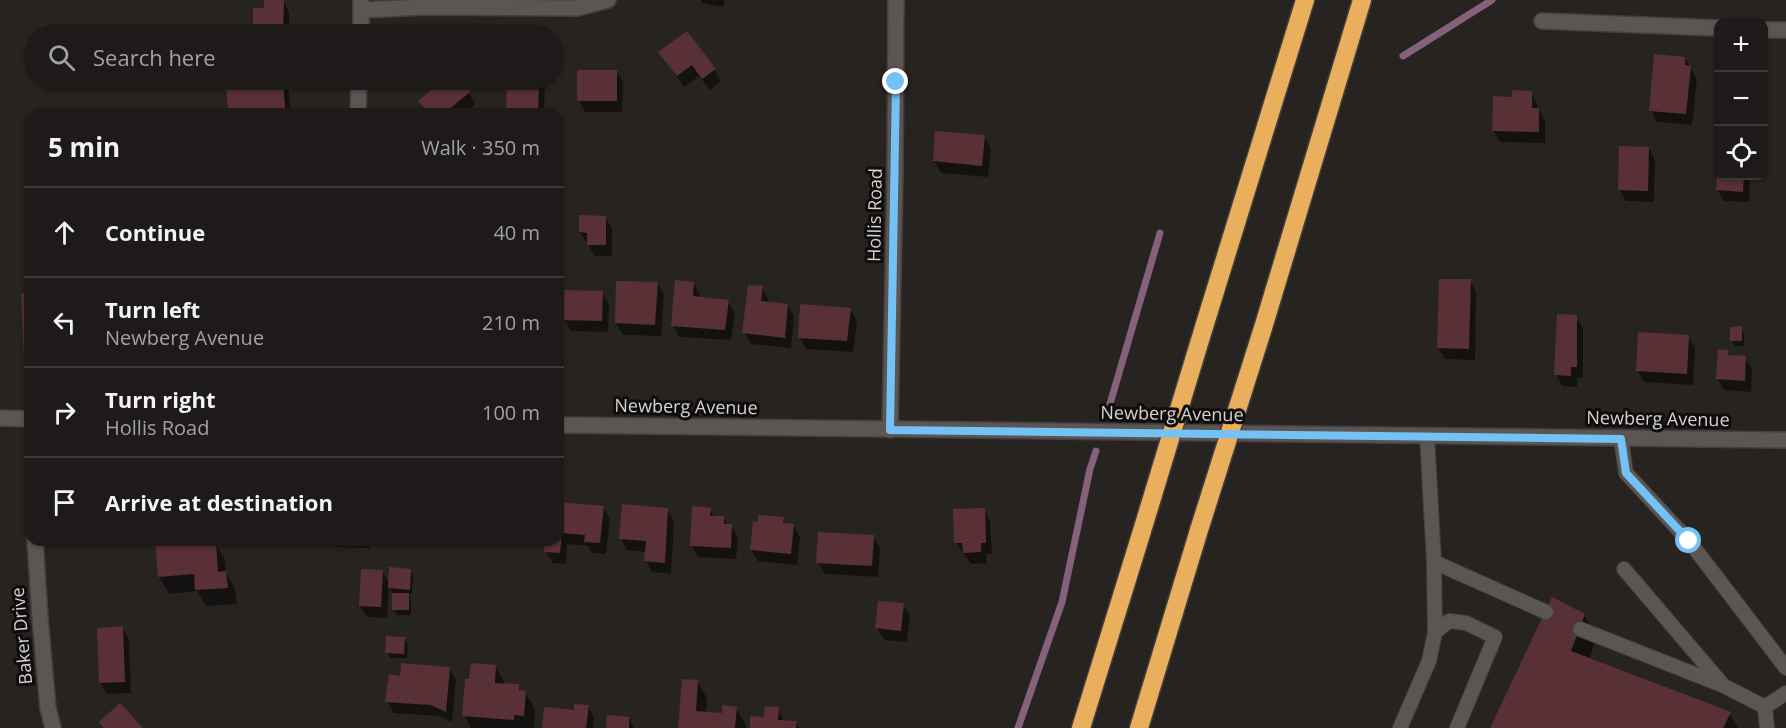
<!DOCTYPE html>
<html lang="en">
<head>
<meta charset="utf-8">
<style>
  :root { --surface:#1d1a19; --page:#2a2726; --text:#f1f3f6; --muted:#a0a1a2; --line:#3b3838 }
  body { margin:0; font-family:"Open Sans",sans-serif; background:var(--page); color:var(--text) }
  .controls { position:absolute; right:18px; top:18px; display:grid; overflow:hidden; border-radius:12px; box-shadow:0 2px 4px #0004 }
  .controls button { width:54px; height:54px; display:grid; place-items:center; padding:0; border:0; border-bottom:2px solid var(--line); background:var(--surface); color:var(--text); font:30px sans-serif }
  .stop { position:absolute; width:18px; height:18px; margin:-14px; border:4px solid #73c1f5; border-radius:50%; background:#fff }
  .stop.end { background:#73c1f5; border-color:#fff; box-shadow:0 2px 6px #0008 }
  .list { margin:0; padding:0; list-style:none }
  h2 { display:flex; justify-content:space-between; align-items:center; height:78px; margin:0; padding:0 24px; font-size:26px }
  h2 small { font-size:20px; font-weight:400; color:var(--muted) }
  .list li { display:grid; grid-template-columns:39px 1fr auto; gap:18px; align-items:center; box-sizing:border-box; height:90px; padding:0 24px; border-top:2px solid var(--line) }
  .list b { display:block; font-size:22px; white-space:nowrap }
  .list p { margin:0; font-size:20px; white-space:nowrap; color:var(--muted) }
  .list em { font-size:20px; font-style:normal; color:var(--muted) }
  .icon { flex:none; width:33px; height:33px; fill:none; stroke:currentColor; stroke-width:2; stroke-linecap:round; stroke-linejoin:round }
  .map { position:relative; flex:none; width:1786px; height:728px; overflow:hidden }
  .search { position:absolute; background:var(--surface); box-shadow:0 2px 4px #0004; left:24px; top:24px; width:540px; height:66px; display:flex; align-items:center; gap:15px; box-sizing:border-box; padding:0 21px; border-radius:33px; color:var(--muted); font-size:22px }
  .panel { position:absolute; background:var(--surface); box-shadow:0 2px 4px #0004; left:24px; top:108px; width:540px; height:438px; border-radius:18px }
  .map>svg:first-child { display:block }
  .shadow { fill:#0007 }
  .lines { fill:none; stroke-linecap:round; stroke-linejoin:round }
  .stream { stroke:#86617c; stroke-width:7 }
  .building { fill:#5a3037 }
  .service-casing { stroke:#433f3e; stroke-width:16 }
  .minor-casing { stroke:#433f3e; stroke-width:18 }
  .tertiary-casing { stroke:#433f3e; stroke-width:18 }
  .motorway-casing { stroke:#433f3e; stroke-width:21 }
  .service { stroke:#5b5654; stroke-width:14 }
  .minor { stroke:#5b5654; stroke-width:15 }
  .tertiary { stroke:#5b5654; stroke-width:15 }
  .motorway { stroke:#e9af5c; stroke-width:18 }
  .motorway-bridge-casing { stroke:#433f3e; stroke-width:21; stroke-linecap:butt }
  .motorway-bridge { stroke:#e9af5c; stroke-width:18 }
  .route { stroke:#73c1f5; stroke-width:8 }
  .labels { text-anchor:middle; stroke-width:6; stroke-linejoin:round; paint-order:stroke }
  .street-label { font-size:18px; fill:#d4d1d0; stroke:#0f0d0c }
</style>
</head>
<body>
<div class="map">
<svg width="1786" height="728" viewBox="0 0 1786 728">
  <rect width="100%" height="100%" fill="#272321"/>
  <!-- shadow -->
  <path class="shadow" d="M 283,0 L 289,12 L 289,34 L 254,34 L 255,9 L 266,9 Z
    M 701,0 L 725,0 L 723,7 L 702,3 Z
    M 686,33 L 715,70 L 721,81 L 710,90 L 699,76 L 684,87 L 660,53 Z
    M 1685,58 L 1697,79 L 1692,125 L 1657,122 L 1651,110 Z
    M 616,71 L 623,82 L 622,112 L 585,112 L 579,100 Z
    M 227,80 L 285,80 L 288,85 L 291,114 L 231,114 Z
    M 446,80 L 458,80 L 469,93 L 475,104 L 463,114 L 428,114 L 420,101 Z
    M 508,80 L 543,80 L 545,83 L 544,114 L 508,114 Z
    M 1531,92 L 1545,121 L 1545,143 L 1500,142 L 1493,130 L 1514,98 Z
    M 984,137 L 991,148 L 988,177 L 941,173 L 934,161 Z
    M 1649,148 L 1655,160 L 1654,202 L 1626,201 L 1619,189 Z
    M 1718,173 L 1718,176 L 1756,176 L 1750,176 L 1749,202 L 1724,201 L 1718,190 Z
    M 605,217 L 612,228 L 612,256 L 595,256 L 580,232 Z
    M 1470,281 L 1476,292 L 1475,360 L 1445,359 L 1438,348 Z
    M 694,283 L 700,295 L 700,298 L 728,301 L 735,313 L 731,340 L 679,337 L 673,325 Z
    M 658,284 L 664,295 L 661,336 L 623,335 L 616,323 Z
    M 762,287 L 768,299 L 768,303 L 787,305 L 794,316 L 791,348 L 751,344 L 744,332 Z
    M 602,292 L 609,304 L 608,332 L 571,331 L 564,320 Z
    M 850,309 L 857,321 L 853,352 L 806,349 L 800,338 Z
    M 1576,317 L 1583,328 L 1583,378 L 1577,377 L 1577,387 L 1562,386 L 1556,375 Z
    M 1741,328 L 1744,333 L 1744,346 L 1735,346 L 1732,341 Z
    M 1688,336 L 1695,348 L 1693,385 L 1644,382 L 1637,370 Z
    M 1727,352 L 1730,357 L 1745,358 L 1752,369 L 1751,392 L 1724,390 L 1717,378 Z
    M 558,504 L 603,507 L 610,519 L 606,554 L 592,553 L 588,546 L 567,544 L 566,564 L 553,563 L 546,552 L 547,540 L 558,540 Z
    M 710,509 L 714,517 L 723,518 L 728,525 L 731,525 L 738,537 L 736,559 L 698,557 L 691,545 Z
    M 984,509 L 990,521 L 992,554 L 986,554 L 987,563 L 971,564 L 956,543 Z
    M 667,510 L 674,521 L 671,574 L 652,572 L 646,561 L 646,552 L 627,550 L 620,538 Z
    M 783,519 L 786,525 L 793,525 L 800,537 L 797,565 L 758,561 L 751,550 Z
    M 873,536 L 880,548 L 878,577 L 825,574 L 818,563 Z
    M 71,540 L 114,540 L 114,542 L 74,545 Z
    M 190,540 L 201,540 L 203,544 L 215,543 L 225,560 L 226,573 L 235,589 L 237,604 L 206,606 L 197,591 L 169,594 L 159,576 Z
    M 334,540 L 370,540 L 370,548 L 338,547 Z
    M 482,540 L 536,540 L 536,541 L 483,541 Z
    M 410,570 L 413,575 L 412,594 L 408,594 L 411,599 L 411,615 L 397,615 L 394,610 L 393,593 L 389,587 L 387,618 L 367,617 L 360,606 L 383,572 L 390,584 Z
    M 903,604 L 910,616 L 907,642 L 884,640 L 877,628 Z
    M 1584,615 L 1597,638 L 1589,659 L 1729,713 L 1738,728 L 1492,728 Z
    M 122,628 L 129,639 L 131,693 L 107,694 L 100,683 Z
    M 404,639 L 408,644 L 407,658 L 390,658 L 387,652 Z
    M 496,667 L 506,685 L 518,686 L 521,692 L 525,692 L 535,709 L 534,728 L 471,728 L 464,715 Z
    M 449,669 L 456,680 L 452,722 L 439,716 L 394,713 L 387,701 L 402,677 Z
    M 697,681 L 707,698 L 706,713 L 723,714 L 736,708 L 746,725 L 746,728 L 680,728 Z
    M 588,706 L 594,718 L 593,728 L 544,728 Z
    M 778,708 L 784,722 L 796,722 L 799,728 L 751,728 Z
    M 629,718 L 634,728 L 608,728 Z"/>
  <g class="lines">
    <!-- stream -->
    <path class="stream" d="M 1403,56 L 1492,0
      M 1107,414 L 1160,233
      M 1018,728 L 1062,602 L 1090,469 L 1096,451"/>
  </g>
  <!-- building -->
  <path class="building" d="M 264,0 L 284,0 L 283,34 L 253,34 L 253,8 L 264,8 Z
    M 687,31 L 716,69 L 702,79 L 692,65 L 677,76 L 658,52 Z
    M 1654,54 L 1685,57 L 1685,65 L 1691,66 L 1686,114 L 1649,111 Z
    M 577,70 L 617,70 L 617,101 L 577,101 Z
    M 226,80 L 283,80 L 285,108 L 228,112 Z
    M 443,80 L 460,80 L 470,92 L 443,114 L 430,114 L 418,101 Z
    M 507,80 L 539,80 L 538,114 L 506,114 Z
    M 1512,90 L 1532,91 L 1532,108 L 1539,108 L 1539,132 L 1492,131 L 1493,96 L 1512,97 Z
    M 935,131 L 985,135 L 982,166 L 933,161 Z
    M 1619,146 L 1649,147 L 1648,191 L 1618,190 Z
    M 1717,176 L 1744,176 L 1743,192 L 1716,190 Z
    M 579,215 L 606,216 L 606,245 L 587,245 L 587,233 L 579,232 Z
    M 1439,279 L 1471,279 L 1469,349 L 1437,348 Z
    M 675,280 L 694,282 L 693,296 L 729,300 L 725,330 L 671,326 Z
    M 616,281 L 658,282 L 655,325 L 615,323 Z
    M 748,285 L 763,286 L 761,301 L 788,304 L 785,338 L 742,333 Z
    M 563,290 L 603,291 L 602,321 L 562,320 Z
    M 30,293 L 30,357 L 24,358 L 21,294 Z
    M 800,304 L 851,308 L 847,341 L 798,338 Z
    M 1557,314 L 1577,315 L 1577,367 L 1571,367 L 1571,376 L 1554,375 Z
    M 1742,326 L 1742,341 L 1730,341 L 1730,327 Z
    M 1638,332 L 1689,335 L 1687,374 L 1636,371 Z
    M 1718,349 L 1728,350 L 1728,355 L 1746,356 L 1745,381 L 1716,379 Z
    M 558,502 L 604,506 L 600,543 L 584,542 L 585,535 L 562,533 L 560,553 L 544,552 L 545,540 L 558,540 Z
    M 622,504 L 668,508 L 665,563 L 644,561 L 646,541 L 619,539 Z
    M 692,506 L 711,508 L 710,516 L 724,516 L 724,524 L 732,524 L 731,548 L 690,546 Z
    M 985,508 L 986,543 L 981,543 L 981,552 L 963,553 L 962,543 L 954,543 L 953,509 Z
    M 758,515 L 784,517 L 783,523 L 794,524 L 791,554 L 750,550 L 753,521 L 758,522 Z
    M 818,532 L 874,535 L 872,566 L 816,563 Z
    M 170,540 L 202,540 L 202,543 L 216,542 L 218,572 L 226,571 L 228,588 L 195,590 L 194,574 L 158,577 L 155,541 Z
    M 389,567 L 411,569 L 410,590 L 388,588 Z
    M 361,569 L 383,570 L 381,607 L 359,606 Z
    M 392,593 L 409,593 L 409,610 L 392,610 Z
    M 1552,597 L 1585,614 L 1571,651 L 1731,712 L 1723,728 L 1490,728 Z
    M 878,601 L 904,603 L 901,631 L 875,628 Z
    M 123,626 L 125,682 L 99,683 L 97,628 Z
    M 386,636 L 405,637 L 404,654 L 385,653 Z
    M 401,663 L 450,667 L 446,712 L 431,705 L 385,702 L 389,674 L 400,676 Z
    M 471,663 L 496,665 L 495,683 L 519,684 L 519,690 L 526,691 L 524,716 L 514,715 L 514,720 L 462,716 L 465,679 L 469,679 Z
    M 682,679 L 698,680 L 696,711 L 722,713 L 722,705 L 737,707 L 735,728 L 678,728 Z
    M 120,703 L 143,728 L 104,728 L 99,722 Z
    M 574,704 L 589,705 L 586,728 L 542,728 L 544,707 L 574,710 Z
    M 765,706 L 779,707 L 778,720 L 797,721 L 796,728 L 750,728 L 750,716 L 764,717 Z
    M 607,715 L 629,717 L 629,728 L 606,728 Z"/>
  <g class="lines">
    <!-- service casing -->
    <g class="service-casing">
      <path id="service" d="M 1621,439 L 1626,473 L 1689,541 L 1786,668
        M 1434,562 L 1546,612
        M 1624,569 L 1722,684
        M 1580,629 L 1722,685 L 1765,707 L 1767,728
        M 1435,632 L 1449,621 L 1466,623 L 1495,637 L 1457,728
        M 1765,707 L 1786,693
        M 1400,728 L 1429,661 L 1435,632 L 1434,562 L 1427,436"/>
    </g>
    <!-- minor casing -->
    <g class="minor-casing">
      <path id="minor" d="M 361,0 L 361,34
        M 362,10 L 424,7 L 577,8 L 608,0
        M 1542,21 L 1718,28
        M 1764,30 L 1786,30
        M 358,114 L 359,80
        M 890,430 L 895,175 L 896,0
        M 35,540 L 40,618 L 48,708 L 53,728"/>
    </g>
    <!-- tertiary casing -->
    <g class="tertiary-casing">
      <path id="tertiary" d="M 0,418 L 30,419
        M 558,425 L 1786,440"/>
    </g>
    <!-- motorway casing -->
    <g class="motorway-casing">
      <path id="motorway" d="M 1204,327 L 1305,0
        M 1263,328 L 1362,0
        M 1081,728 L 1142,531
        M 1139,728 L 1199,530"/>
    </g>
    <!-- service -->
    <use href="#service" class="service"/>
    <!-- minor -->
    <use href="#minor" class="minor"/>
    <!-- tertiary -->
    <use href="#tertiary" class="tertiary"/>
    <!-- motorway -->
    <use href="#motorway" class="motorway"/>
    <!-- motorway-bridge casing -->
    <g class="motorway-bridge-casing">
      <path id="motorway-bridge" d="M 1199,530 L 1263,328
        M 1142,531 L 1204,327"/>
    </g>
    <!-- motorway-bridge -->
    <use href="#motorway-bridge" class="motorway-bridge"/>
  </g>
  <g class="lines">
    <!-- route -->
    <path class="route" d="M 896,82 L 890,430 L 1621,439 L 1626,473 L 1689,541"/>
  </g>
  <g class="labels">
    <!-- street labels -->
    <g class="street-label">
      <text transform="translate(875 215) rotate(-89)" y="6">Hollis Road</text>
      <text transform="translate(686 407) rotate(1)" y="6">Newberg Avenue</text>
      <text transform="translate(1172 414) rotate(1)" y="6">Newberg Avenue</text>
      <text transform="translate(1658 419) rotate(1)" y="6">Newberg Avenue</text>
      <text transform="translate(22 636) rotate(-95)" y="6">Baker Drive</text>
    </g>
  </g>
</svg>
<div class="controls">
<button>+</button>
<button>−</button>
<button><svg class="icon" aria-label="locate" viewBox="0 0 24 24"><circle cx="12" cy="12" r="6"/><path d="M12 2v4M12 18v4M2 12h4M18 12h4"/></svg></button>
</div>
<div class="stop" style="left:1689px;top:541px"></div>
<div class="stop end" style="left:896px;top:82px"></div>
<div class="search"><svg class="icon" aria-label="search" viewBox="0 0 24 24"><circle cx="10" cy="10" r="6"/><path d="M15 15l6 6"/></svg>Search here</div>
<section class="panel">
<h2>5 min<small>Walk · 350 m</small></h2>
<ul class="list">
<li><svg class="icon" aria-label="ahead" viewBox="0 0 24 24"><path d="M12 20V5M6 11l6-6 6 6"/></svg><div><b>Continue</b></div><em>40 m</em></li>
<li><svg class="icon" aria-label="left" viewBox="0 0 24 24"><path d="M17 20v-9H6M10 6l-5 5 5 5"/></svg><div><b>Turn left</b><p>Newberg Avenue</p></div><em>210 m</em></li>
<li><svg class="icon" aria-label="right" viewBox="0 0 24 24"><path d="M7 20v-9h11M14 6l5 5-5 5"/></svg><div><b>Turn right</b><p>Hollis Road</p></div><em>100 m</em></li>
<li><svg class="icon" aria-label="arrive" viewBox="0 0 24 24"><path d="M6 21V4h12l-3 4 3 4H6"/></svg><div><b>Arrive at destination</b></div></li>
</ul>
</section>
</div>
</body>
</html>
